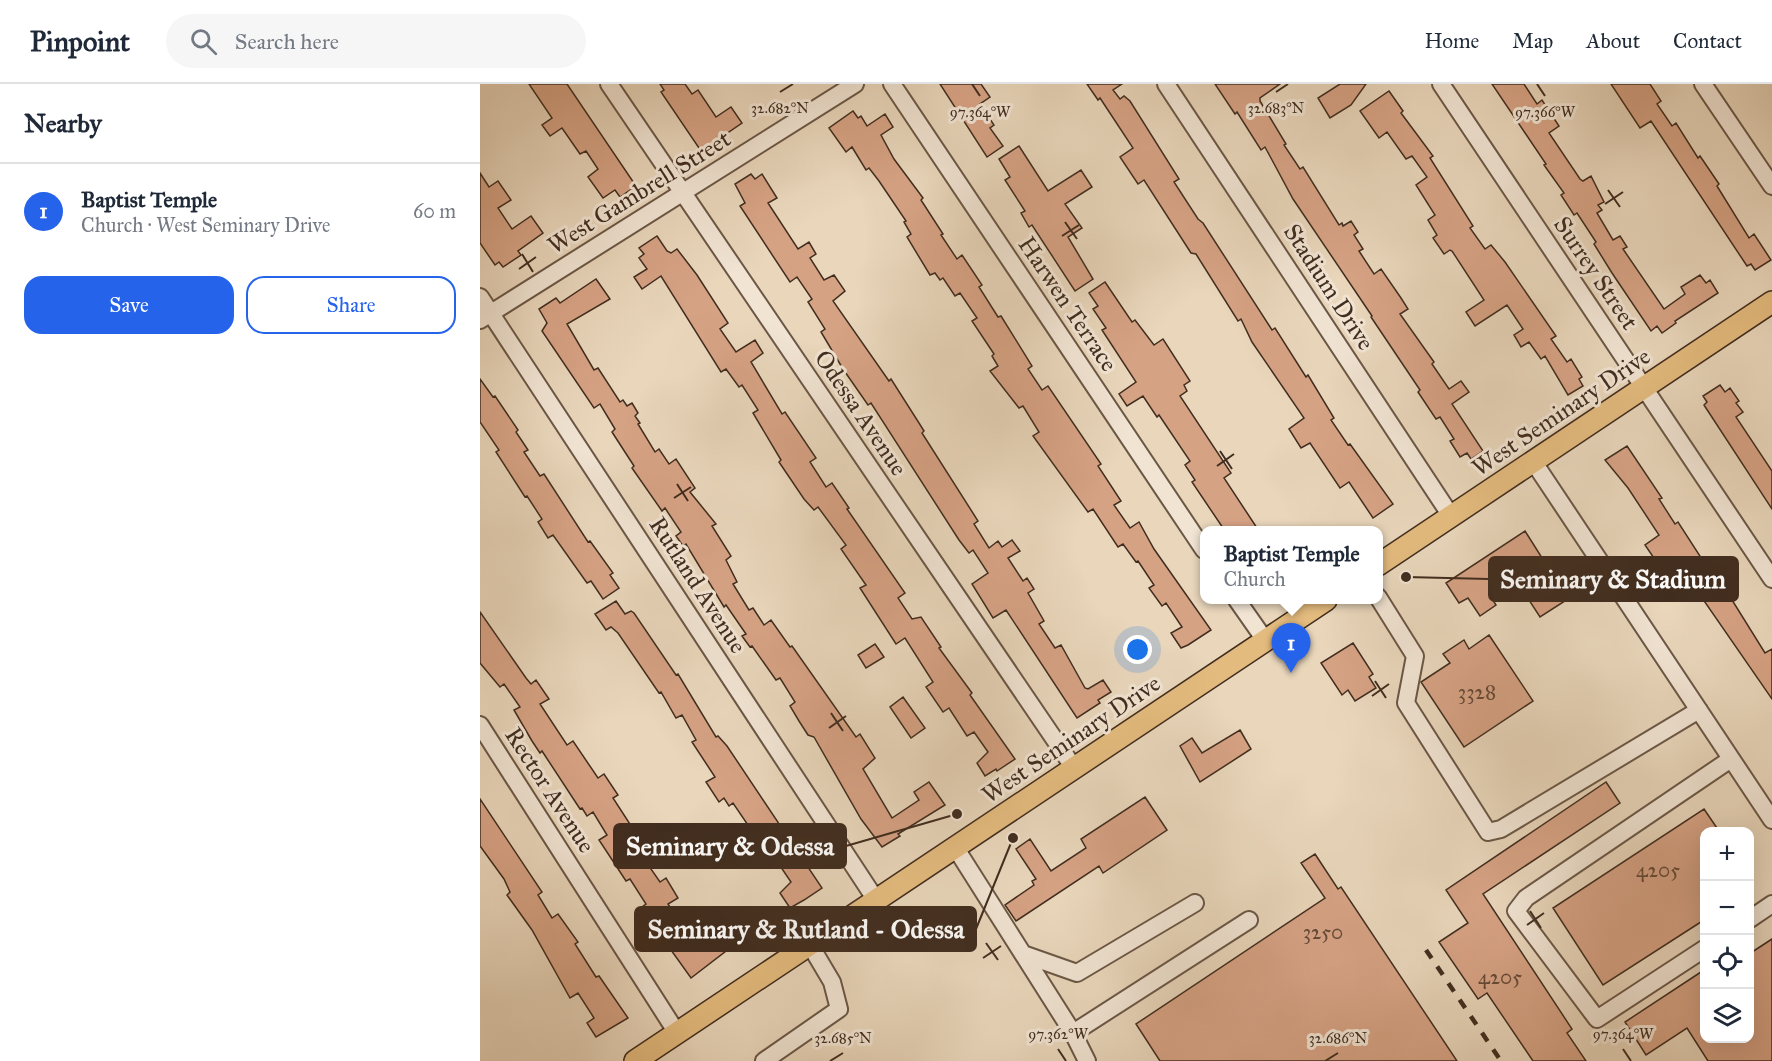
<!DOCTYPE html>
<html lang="en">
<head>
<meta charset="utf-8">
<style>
  :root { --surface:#fff; --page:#f6f6f7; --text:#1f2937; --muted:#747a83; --line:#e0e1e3; --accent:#2563eb }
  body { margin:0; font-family:"IM FELL Great Primer",serif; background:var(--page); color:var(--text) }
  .controls { position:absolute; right:18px; bottom:18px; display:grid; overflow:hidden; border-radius:12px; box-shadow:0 6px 24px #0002 }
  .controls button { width:54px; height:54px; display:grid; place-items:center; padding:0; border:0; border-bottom:2px solid var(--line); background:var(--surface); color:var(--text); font:30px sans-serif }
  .you { position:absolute; left:658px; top:566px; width:21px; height:21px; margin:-15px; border:4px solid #fff; border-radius:50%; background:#1a73e8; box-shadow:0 0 0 9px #1a73e833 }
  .badge { display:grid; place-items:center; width:39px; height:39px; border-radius:50%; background:var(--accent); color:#fff; font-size:20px; font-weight:700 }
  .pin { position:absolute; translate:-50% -50px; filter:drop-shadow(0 2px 3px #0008) }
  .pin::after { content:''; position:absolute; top:32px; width:21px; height:18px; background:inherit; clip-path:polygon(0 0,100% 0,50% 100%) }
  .popup { position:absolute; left:720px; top:442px; width:183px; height:78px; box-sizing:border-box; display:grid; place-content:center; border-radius:12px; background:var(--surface); filter:drop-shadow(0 2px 4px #0005); font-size:20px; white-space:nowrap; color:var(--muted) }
  .popup b { font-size:22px; color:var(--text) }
  .popup::after { content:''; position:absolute; left:50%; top:100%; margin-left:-12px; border:12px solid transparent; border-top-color:var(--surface) }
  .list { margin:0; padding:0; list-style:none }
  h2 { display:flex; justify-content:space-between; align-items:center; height:78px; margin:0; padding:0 24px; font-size:26px }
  h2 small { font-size:20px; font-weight:400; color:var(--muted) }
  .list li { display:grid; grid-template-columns:39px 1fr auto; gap:18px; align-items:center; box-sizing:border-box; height:96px; padding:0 24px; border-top:2px solid var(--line) }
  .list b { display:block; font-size:22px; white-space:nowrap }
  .list p { margin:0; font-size:20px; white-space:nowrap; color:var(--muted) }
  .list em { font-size:20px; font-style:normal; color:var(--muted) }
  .actions { display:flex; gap:12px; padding:18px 24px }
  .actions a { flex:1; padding:14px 0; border:2px solid var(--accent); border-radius:18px; text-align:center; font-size:21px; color:var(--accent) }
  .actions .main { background:var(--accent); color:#fff }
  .icon { flex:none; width:33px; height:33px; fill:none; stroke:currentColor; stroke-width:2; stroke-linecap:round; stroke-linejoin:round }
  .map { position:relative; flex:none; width:1292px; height:977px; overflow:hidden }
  header { display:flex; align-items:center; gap:36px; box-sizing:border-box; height:84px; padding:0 30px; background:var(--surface); border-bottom:2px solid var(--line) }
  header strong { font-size:28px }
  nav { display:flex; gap:33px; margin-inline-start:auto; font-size:21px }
  .search { width:420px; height:54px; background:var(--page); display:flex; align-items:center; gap:15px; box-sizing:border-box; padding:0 21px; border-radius:33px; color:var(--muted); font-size:22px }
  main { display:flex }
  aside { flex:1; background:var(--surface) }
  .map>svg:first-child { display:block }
  .building { fill:#d6a284; stroke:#412d1f; stroke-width:1.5 }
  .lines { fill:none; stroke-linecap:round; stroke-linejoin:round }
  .minor-casing { stroke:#6b5746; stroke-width:20 }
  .major-casing { stroke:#412d1f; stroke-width:24 }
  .minor { stroke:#f1e4d3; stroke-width:16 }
  .major { stroke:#e4bb7e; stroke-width:21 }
  .rail { stroke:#412d1f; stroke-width:4.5; stroke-dasharray:10 10; stroke-linecap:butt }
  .ticks { fill:none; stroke:#412d1f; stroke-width:2 }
  .labels { text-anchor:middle; stroke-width:6; stroke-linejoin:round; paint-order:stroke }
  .number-label { font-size:21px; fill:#664a38 }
  .street-label { font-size:24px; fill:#412d1f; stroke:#f1e4d3 }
  .ticks-label { font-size:15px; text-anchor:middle; fill:#412d1f; stroke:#f1e4d3; stroke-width:6; stroke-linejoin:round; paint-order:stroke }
  .leader { fill:none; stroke:#412d1f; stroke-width:2 }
  .callout-dot { fill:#412d1f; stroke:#f1e4d3; stroke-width:2 }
  .callout { fill:#412d1f; stroke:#412d1f; stroke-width:2 }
  .callout-label { font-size:26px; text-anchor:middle; font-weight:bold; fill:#fff }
</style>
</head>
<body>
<header>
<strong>Pinpoint</strong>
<div class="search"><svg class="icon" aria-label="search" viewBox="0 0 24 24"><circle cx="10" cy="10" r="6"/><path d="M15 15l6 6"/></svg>Search here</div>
<nav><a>Home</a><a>Map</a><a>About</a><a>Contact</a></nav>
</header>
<main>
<aside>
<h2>Nearby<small></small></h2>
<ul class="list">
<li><span class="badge">1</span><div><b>Baptist Temple</b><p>Church · West Seminary Drive</p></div><em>60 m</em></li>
</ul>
<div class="actions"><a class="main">Save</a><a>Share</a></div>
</aside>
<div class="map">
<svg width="1292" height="977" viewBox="0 0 1292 977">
  <rect width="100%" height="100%" fill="#e9d6bb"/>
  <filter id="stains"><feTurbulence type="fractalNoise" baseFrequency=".00333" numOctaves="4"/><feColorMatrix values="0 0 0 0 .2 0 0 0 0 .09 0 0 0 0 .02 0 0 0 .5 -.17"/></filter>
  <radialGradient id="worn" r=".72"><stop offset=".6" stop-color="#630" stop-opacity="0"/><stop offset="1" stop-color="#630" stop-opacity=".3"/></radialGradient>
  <!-- building -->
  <path class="building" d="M 49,0 L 87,0 L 156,102 L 140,113 L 135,106 L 123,114 L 108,93 L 118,85 L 106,67 L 100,70 L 82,44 L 70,52 L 62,41 L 72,34 Z
    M 180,0 L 205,0 L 212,10 L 218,6 L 236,33 L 251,23 L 262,39 L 221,67 L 181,8 L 184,6 Z
    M 460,0 L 501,0 L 510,13 L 500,20 L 514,41 L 510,44 L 523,62 L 507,73 Z
    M 607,0 L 642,0 L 633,6 L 640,15 L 644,12 L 650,17 L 699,95 L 694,98 L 718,135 L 723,139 L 792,246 L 795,244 L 826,293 L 828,291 L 854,334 L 851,336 L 868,361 L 870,360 L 913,420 L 893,434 L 869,398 L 860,404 L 830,359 L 821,364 L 809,345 L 824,334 L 772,258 L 761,235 L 758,237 L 716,170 L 711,169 L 664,96 L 658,100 L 640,73 L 653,64 L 620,14 L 618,16 Z
    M 735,0 L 800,0 L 780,14 L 780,17 L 806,60 L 804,61 L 820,85 L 823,83 L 859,141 L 862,139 L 863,142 L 871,137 L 878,148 L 874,151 L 883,165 L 879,167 L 894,190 L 901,185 L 921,214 L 928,225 L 920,230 L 954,278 L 952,280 L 969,305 L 981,297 L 989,308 L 972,320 L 1003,367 L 991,375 L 987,369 L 980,373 L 970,357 L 974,355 L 960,333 L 956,335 L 938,308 L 940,306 L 891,233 L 892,232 L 813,115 L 785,63 L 781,66 L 757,28 L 755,30 Z
    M 860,0 L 886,0 L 871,21 L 850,34 L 838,14 Z
    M 1012,0 L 1044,0 L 1057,20 L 1062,16 L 1079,42 L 1069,49 L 1100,95 L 1103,97 L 1111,92 L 1124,118 L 1118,121 L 1122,126 L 1117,129 L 1133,156 L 1140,152 L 1147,163 L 1143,165 L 1184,225 L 1205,210 L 1201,203 L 1220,191 L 1226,199 L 1230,196 L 1238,209 L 1195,237 L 1196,239 L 1182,249 L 1177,242 L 1171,247 L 1132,189 L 1114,160 L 1116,158 L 1097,129 L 1094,131 L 1081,111 L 1084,109 L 1064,81 L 1066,80 Z
    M 1131,0 L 1170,0 L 1181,17 L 1177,20 L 1192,42 L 1196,39 L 1218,74 L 1220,72 L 1239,100 L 1237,102 L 1269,154 L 1274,150 L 1291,176 L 1275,186 L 1271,180 L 1267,182 L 1171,37 L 1160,44 Z
    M 909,7 L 923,27 L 921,29 L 953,72 L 950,74 L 993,142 L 990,144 L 1005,165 L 1011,161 L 1025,178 L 1076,252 L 1071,255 L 1087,278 L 1091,275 L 1102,293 L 1099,295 L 1103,302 L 1088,311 L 1065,272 L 1061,275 L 1049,258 L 1041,263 L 1034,251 L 1043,245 L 1027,221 L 995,242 L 986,228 L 1004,216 L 972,167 L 970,166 L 964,170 L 953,154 L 957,151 L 948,136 L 955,131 L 936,101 L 947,93 L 932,72 L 926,75 L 907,48 L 899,54 L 880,27 Z
    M 373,27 L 378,34 L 381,32 L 387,42 L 405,30 L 413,43 L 401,51 L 414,75 L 443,114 L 441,116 L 463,150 L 461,151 L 477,175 L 482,171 L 502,201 L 499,203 L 518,233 L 521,232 L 552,282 L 548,285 L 562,306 L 568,302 L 621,380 L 618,382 L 641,417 L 634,421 L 650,444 L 659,438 L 674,465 L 731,546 L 708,561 L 701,564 L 691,549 L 702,543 L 686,519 L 682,522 L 669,504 L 674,501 L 658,477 L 656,478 L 643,460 L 638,463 L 613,425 L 608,428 L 553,352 L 559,348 L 543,322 L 539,324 L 510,287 L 518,282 L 512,272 L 514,270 L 492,237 L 497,234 L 480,209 L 475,212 L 463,194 L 460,196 L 455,189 L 450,191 L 427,153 L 431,150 L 424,138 L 426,137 L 399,97 L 389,84 L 386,86 L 372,63 L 366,68 L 349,44 Z
    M 539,62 L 568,107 L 601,86 L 612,103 L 585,120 L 602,144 L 588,153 L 613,195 L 595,207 L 552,141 L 549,143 L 541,129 L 545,127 L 525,96 L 530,93 L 519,75 Z
    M 0,89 L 9,103 L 18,97 L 31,116 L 18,124 L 32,145 L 51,132 L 63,149 L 38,167 L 41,171 L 23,183 L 19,178 L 15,181 L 0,159 Z
    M 271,90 L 275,95 L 282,90 L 297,114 L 288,119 L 318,165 L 329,158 L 336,170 L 330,174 L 344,196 L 354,191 L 365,207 L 353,217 L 409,297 L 411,295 L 439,339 L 444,347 L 442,349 L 498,437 L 494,440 L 509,464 L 518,457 L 522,463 L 532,456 L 540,467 L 528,474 L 543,497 L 547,494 L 554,505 L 548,509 L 564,537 L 559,540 L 575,564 L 581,561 L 605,604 L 608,605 L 623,596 L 631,608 L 618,616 L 620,619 L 597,634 L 526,526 L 513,534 L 492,500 L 508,489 L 493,466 L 489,469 L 479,456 L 391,319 L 388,321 L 363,285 L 341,248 L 345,245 L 328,218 L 332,215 L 317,193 L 310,198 L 260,122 L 265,119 L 255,100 Z
    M 177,152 L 187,167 L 191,169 L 197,165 L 217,191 L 248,239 L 240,245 L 256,268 L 275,256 L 283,269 L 271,278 L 302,330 L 305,328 L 336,374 L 330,378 L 346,403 L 352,399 L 369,424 L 367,425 L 425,509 L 418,514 L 432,535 L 441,533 L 461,563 L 459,564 L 492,609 L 490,611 L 535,675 L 517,687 L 516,685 L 505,692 L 497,679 L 508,668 L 494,648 L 487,652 L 469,624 L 463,628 L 446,603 L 453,598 L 425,554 L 416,560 L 380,504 L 386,501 L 361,465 L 366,461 L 338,423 L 334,426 L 324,415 L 299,378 L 301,376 L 273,329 L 278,326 L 262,301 L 259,303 L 246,285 L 241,288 L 181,192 L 162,205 L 154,193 L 167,185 L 159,174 L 164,170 L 159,164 Z
    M 116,195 L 130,215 L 87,240 L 114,286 L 118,284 L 140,318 L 143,316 L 147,322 L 152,319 L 158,329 L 155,332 L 160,339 L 158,340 L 175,368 L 179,365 L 189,380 L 196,375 L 215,404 L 210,408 L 236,440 L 232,442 L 251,472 L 246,476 L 257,498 L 253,500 L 269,526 L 273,524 L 284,541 L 291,536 L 310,563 L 312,562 L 376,653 L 380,650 L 395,674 L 383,685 L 412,734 L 439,716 L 434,708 L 449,698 L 465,721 L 418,750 L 420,752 L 402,763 L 381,735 L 334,653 L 328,651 L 319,637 L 310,622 L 315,618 L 300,594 L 296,596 L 272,562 L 270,563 L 262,552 L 266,550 L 246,521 L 244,523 L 206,460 L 203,462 L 196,452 L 201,448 L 185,424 L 182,427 L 152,384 L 154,382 L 132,348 L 135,345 L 120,320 L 114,324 L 62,247 L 67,239 L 59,225 L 76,214 L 80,219 Z
    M 625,198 L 652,238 L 655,236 L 674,261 L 683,255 L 710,297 L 704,301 L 707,307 L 700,312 L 751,389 L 744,394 L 779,447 L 745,447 L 712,398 L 715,396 L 705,381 L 710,377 L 679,331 L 677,333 L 663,312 L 647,322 L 639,310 L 656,298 L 622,246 L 626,244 L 613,225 L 618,222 L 609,209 Z
    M 0,295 L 13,313 L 15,312 L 38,346 L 36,348 L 48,366 L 44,368 L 60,392 L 64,390 L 108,458 L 110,457 L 133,489 L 130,491 L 139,504 L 123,515 L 111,497 L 107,499 L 73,451 L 68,454 L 58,438 L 62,435 L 47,412 L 45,413 L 16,368 L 19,366 L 0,338 Z
    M 1240,301 L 1245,308 L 1250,304 L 1259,317 L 1256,319 L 1263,328 L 1256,333 L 1292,387 L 1292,425 L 1224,321 L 1227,318 L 1223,312 Z
    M 1147,362 L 1182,414 L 1179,415 L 1195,440 L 1198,438 L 1236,497 L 1239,495 L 1285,569 L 1292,565 L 1292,615 L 1200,482 L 1166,505 L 1156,491 L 1176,477 L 1165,461 L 1179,451 L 1148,404 L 1125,376 Z
    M 1045,447 L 1088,515 L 1060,533 L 1036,496 L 1011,513 L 1016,521 L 1000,532 L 988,514 L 979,519 L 966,499 Z
    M 136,517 L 145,530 L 151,527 L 154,529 L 196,591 L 198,590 L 236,653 L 238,652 L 247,662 L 342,804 L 324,816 L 310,824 L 300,809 L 311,798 L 290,767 L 287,769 L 253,719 L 249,722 L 244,714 L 239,718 L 226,698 L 235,693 L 212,658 L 216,656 L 202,631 L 196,634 L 181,608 L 179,609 L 138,549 L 131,543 L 126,546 L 115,530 Z
    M 0,528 L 46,594 L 51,600 L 56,596 L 69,615 L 60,620 L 87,661 L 93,657 L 118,694 L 124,690 L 138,711 L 133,714 L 170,771 L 164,775 L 180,798 L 186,794 L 198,814 L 188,820 L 211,857 L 230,843 L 246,867 L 211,894 L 171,838 L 162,823 L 166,820 L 150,795 L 146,797 L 119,756 L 127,751 L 113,728 L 107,732 L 102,724 L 100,725 L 62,667 L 60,669 L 52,657 L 34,626 L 40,623 L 24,600 L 20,603 L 0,579 Z
    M 1009,551 L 1053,617 L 984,663 L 941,598 L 970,579 L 963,570 L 984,556 L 989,565 Z
    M 873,559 L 893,590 L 889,593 L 896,604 L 875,617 L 868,606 L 862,611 L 841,579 Z
    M 395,560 L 404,573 L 386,584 L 378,571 Z
    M 423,613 L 445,644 L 431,654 L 410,623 Z
    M 760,646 L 771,665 L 720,698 L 700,662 L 712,654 L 722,669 Z
    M 1126,698 L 1140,719 L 1003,810 L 1092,945 L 1087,949 L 1106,977 L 1053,977 L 1007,909 L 998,915 L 959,858 L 988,839 L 966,806 Z
    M 665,713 L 687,746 L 623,789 L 619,782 L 536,837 L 525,821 L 554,801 L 552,797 L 556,795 L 536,765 L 550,755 L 571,787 L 606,764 L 601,755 Z
    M 0,715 L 62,808 L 58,811 L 72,834 L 78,830 L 98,858 L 95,860 L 116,893 L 119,892 L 148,934 L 116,953 L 107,939 L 114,934 L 98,909 L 90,914 L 52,846 L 27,811 L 30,808 L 24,795 L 0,762 Z
    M 1224,725 L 1239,747 L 1224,747 L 1224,836 L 1123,901 L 1073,824 Z
    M 835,770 L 858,805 L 861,803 L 977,977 L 680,977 L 656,940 L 845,814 L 821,779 Z
    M 1292,855 L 1292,977 L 1228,977 L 1207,944 L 1166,971 L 1145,938 L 1224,886 L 1224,954 L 1269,954 L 1269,870 Z"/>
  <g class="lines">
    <!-- minor casing -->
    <g class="minor-casing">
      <path id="minor" d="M 129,0 L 594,684
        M 412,0 L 724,466
        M 686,0 L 971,432
        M 961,0 L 1292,495
        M 1223,0 L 1292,102
        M 0,213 L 396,816
        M 0,236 L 375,0
        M 1053,377 L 1292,736
        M 898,513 L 935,572 L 926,619 L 1008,748 L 1021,745 L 1219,626
        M 757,516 L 785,556
        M 0,641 L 197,949
        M 475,763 L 593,949 L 769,836
        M 1270,835 L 1292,820
        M 1224,865 L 1117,935 L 1036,827 L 1046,814 L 1251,675
        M 543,870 L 597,889 L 715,819
        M 593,949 L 607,977
        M 284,977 L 359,925 L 352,898 L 330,861"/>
    </g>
    <!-- major casing -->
    <g class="major-casing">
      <path id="major" d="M 898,481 L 1292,218
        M 155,977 L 846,516"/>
    </g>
    <!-- minor -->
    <use href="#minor" class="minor"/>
    <!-- major -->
    <use href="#major" class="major"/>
    <!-- rail -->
    <path class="rail" d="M 946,866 L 1021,977"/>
  </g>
  <!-- ticks -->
  <path class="ticks" d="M 492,0 L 500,12M 1057,0 L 1065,12M 300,8 L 313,0M 796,8 L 808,0M 1128,106 L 1140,123M 1125,120 L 1143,108M 585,138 L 597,155M 582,152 L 599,141M 42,170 L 53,188M 39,185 L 56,173M 740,367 L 752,385M 737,382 L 754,370M 197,400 L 208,417M 194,414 L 211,403M 895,597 L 906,614M 892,612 L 909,600M 351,629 L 363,647M 349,644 L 366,632M 1050,827 L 1061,844M 1047,841 L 1064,829M 506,859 L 518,876M 503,874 L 521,862M 578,965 L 586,977M 1143,965 L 1151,977M 350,977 L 363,969M 845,977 L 858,969"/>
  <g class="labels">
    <!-- number labels -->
    <g class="number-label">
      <text x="997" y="615">3328</text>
      <text x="1178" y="793">4205</text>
      <text x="843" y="855">3250</text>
      <text x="1020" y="900">4205</text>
    </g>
    <!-- street labels -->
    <g class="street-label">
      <text transform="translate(159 108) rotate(-32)" y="8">West Gambrell Street</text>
      <text transform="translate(1116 189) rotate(56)" y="8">Surrey Street</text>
      <text transform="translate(849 203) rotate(57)" y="8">Stadium Drive</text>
      <text transform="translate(588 220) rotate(56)" y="8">Harwen Terrace</text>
      <text transform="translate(1081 328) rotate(-34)" y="8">West Seminary Drive</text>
      <text transform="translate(381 329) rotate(56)" y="8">Odessa Avenue</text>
      <text transform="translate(218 501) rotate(57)" y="8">Rutland Avenue</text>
      <text transform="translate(591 655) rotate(-34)" y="8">West Seminary Drive</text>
      <text transform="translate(70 706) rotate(57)" y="8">Rector Avenue</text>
    </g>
  </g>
  <g class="ticks-label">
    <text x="796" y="29">32.683°N</text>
    <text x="300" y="29">32.682°N</text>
    <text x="500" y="33">97.364°W</text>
    <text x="1065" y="33">97.366°W</text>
    <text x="578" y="955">97.362°W</text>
    <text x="1143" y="955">97.364°W</text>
    <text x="363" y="959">32.685°N</text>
    <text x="858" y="959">32.686°N</text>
  </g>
  <!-- callouts -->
  <path class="leader" d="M926 493L1009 495M477 730L366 762M533 754L496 845"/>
  <g class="callout-dot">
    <circle cx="926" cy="493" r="6"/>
    <circle cx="477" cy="730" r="6"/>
    <circle cx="533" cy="754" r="6"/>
  </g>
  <g class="callout">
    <rect x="1009" y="473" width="249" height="44" rx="6"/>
    <rect x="134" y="740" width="232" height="44" rx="6"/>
    <rect x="155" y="823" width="341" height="44" rx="6"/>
  </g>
  <g class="callout-label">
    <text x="1133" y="504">Seminary &amp; Stadium</text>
    <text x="250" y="771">Seminary &amp; Odessa</text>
    <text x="326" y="854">Seminary &amp; Rutland - Odessa</text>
  </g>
  <rect width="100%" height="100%" filter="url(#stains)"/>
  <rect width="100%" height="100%" fill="url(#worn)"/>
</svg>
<div class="controls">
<button>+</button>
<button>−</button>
<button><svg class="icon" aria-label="locate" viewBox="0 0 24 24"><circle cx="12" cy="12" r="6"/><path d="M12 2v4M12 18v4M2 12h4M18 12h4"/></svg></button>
<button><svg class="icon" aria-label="layers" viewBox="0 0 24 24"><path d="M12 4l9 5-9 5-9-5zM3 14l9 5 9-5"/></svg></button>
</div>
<div class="you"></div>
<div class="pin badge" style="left:811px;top:589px">1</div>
<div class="popup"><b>Baptist Temple</b>Church</div>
</div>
</main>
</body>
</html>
